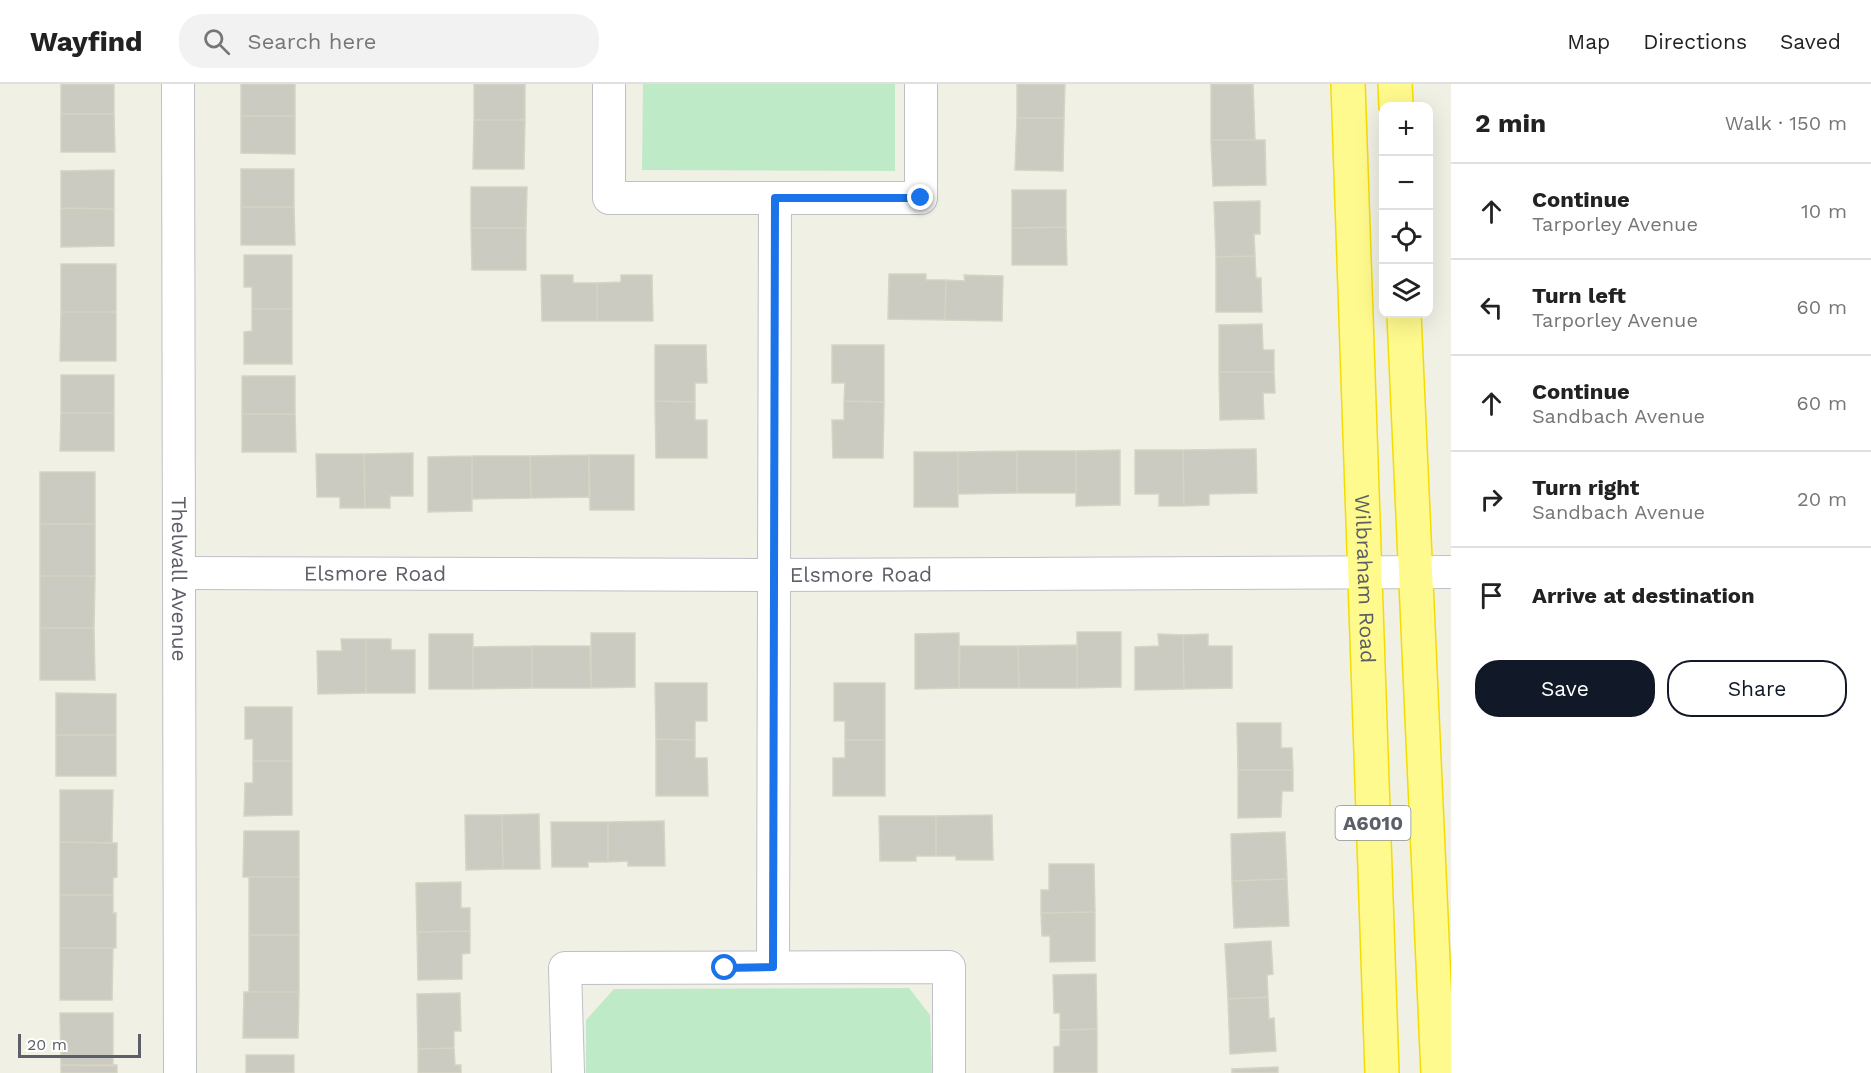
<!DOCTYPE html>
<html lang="en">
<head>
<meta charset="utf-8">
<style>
  :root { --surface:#fff; --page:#f2f2f2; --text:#222; --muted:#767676; --line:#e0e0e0; --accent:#111827 }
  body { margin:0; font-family:"Work Sans",sans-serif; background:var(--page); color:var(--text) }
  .controls { position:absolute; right:18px; top:18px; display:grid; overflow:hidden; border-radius:12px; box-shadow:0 6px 24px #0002 }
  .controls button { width:54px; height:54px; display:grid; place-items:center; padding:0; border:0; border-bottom:2px solid var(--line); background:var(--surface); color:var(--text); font:30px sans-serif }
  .scale { position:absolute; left:18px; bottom:15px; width:123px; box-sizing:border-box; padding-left:6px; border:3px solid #5c5f67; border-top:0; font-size:16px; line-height:21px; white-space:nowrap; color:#5c5f67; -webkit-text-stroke:4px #fff; paint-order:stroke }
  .stop { position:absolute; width:18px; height:18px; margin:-14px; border:4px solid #1a73e8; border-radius:50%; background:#fff }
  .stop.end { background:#1a73e8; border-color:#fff; box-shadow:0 2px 6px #0008 }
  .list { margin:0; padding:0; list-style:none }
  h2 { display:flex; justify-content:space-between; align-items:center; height:78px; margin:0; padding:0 24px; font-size:26px }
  h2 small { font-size:20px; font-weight:400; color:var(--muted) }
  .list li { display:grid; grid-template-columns:39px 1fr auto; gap:18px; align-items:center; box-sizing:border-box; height:96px; padding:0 24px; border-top:2px solid var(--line) }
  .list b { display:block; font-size:22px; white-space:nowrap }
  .list p { margin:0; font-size:20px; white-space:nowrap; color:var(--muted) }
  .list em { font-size:20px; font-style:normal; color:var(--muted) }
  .actions { display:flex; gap:12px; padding:18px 24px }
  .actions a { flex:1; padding:14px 0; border:2px solid var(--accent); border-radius:24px; text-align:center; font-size:21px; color:var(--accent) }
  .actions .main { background:var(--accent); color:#fff }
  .icon { flex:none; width:33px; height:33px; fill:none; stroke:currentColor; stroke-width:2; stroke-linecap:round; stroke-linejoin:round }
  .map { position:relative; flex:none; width:1451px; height:989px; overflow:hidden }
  header { display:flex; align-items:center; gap:36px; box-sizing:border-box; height:84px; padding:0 30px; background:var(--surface); border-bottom:2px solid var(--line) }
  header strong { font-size:28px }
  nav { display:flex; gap:33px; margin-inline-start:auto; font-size:21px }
  .search { width:420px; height:54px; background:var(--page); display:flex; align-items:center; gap:15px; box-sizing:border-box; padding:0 21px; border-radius:24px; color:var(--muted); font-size:22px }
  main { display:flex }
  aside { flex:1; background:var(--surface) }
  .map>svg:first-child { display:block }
  .green { fill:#bfeac8 }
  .building { fill:#cbcbc1; stroke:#d6d4c2; stroke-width:1.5 }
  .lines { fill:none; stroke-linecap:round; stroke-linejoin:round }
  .street-casing { stroke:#bec0c7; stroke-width:34 }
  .highway-casing { stroke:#f5dc00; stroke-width:36 }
  .street { stroke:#fff; stroke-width:32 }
  .highway { stroke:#fffa8d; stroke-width:33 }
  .route { stroke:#1a73e8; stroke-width:8 }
  .labels { text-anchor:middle; stroke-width:4.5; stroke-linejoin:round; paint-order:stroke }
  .shield { fill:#fff; stroke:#8d8f95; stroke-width:1.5 }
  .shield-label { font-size:20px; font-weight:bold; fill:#5c5f67 }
  .street-label { font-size:21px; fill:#5c5f67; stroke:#fff }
</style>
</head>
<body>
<header>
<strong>Wayfind</strong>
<div class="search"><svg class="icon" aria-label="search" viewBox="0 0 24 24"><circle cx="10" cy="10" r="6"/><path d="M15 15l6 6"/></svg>Search here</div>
<nav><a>Map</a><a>Directions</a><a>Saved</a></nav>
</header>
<main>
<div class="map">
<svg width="1451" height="989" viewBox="0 0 1451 989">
  <rect width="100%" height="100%" fill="#f0f0e5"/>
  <!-- green -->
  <path class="green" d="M 643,0 L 895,0 L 895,87 L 642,86 Z
    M 909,904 L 930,931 L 932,989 L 586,989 L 586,936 L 614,905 Z"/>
  <!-- building -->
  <path class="building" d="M 61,0 L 114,0 L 114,30 L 61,30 Z
    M 241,0 L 295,0 L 295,32 L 241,32 Z
    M 474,0 L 525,0 L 525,36 L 474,36 Z
    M 1017,0 L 1065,0 L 1064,34 L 1017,34 Z
    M 1211,0 L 1253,0 L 1255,56 L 1211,56 Z
    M 61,30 L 114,30 L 115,68 L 61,68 Z
    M 241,32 L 295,32 L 295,70 L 241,69 Z
    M 1017,34 L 1064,34 L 1063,87 L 1015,86 Z
    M 474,36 L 525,36 L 524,85 L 473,85 Z
    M 1211,56 L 1265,56 L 1266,101 L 1213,102 Z
    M 241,85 L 294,85 L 294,123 L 241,123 Z
    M 114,86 L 114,125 L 61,124 L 61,87 Z
    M 471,103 L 527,103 L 526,144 L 471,144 Z
    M 1012,106 L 1066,106 L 1066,143 L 1012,144 Z
    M 1260,117 L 1260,150 L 1254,150 L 1255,172 L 1216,173 L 1214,118 Z
    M 241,123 L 294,123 L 295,161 L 241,161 Z
    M 61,124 L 114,125 L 114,162 L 61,163 Z
    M 1066,143 L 1067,181 L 1012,181 L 1012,144 Z
    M 471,144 L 526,144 L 526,186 L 472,186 Z
    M 244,171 L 292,171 L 292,225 L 252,225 L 252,203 L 244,203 Z
    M 1255,172 L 1256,194 L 1261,194 L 1262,228 L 1216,228 L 1216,173 Z
    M 61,180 L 116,180 L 116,228 L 61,228 Z
    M 889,190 L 926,190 L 926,196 L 946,196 L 945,236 L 888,235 Z
    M 541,191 L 573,191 L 573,199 L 597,199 L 597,237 L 542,237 Z
    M 621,191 L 652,191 L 653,237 L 597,237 L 597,199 L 621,198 Z
    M 964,191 L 1003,192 L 1002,237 L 945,236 L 946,196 L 965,197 Z
    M 252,225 L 292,225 L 292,280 L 244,280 L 244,248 L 252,247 Z
    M 61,228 L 116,228 L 116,277 L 60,277 Z
    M 1262,240 L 1263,266 L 1274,266 L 1274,288 L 1219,288 L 1219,241 Z
    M 655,261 L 706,261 L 707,299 L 695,299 L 695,318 L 655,317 Z
    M 832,261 L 884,261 L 884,318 L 844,317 L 845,299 L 832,299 Z
    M 1219,288 L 1274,288 L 1275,309 L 1263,309 L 1264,335 L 1220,336 Z
    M 61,291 L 114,291 L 114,329 L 61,329 Z
    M 242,292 L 295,292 L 295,330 L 242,330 Z
    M 655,317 L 695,318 L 695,336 L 707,336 L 707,374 L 656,374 Z
    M 844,317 L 884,318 L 883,374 L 833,374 L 832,336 L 844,336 Z
    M 61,329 L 114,329 L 114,367 L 60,367 Z
    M 242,330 L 295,330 L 296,368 L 242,368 Z
    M 1256,365 L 1257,409 L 1209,410 L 1209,421 L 1184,422 L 1183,366 Z
    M 1120,366 L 1120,421 L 1076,422 L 1076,367 Z
    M 1135,366 L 1183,366 L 1184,422 L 1159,422 L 1159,410 L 1135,410 Z
    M 1017,367 L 1017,409 L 958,410 L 958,368 Z
    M 1017,367 L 1076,367 L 1076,409 L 1017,409 Z
    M 914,368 L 958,368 L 958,423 L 914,423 Z
    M 413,369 L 413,412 L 390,412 L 390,424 L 365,424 L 364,370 Z
    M 316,370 L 364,370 L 365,424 L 340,424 L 340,413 L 317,413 Z
    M 589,371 L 634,371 L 634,426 L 590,426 Z
    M 589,371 L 589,413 L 531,414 L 530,372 Z
    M 472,372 L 530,372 L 531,414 L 472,415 Z
    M 472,372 L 472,427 L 428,428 L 428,373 Z
    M 40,388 L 95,388 L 95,440 L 40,440 Z
    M 40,440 L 95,440 L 95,492 L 40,492 Z
    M 40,492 L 95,492 L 94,544 L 40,544 Z
    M 40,544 L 94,544 L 95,596 L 40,596 Z
    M 1077,548 L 1121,548 L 1121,603 L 1077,604 Z
    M 591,549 L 635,549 L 635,603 L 591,604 Z
    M 959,549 L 959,604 L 915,605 L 915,550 Z
    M 429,550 L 473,550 L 473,605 L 429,605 Z
    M 1158,550 L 1183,551 L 1184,605 L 1135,606 L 1135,563 L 1159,562 Z
    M 1208,550 L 1208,562 L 1232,562 L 1232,604 L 1184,605 L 1183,551 Z
    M 341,555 L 366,555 L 366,609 L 318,610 L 317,567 L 342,567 Z
    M 366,555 L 391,555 L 391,566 L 415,566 L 415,609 L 366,609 Z
    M 1077,561 L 1077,604 L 1019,604 L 1018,562 Z
    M 532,562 L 590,562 L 591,604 L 532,604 Z
    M 532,562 L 532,604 L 473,605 L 473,563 Z
    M 960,562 L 1018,562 L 1019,604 L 959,604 Z
    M 655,599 L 707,599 L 707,637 L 695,637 L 695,656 L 656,655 Z
    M 834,599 L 885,599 L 885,656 L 845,656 L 845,637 L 834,637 Z
    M 56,609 L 116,610 L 116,651 L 56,651 Z
    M 245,623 L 292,623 L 292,677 L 253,677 L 253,655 L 245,655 Z
    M 1237,639 L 1281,639 L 1281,664 L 1292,664 L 1293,686 L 1238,686 Z
    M 56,651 L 116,651 L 116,692 L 56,692 Z
    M 656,655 L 695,656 L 695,674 L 707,674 L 708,712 L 656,712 Z
    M 845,656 L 885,656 L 885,712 L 833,712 L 833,674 L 845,674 Z
    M 253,677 L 292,677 L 292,731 L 244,732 L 245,699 L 253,699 Z
    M 1238,686 L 1293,686 L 1293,707 L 1282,707 L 1281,733 L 1238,734 Z
    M 60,706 L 113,706 L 112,759 L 60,758 Z
    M 539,730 L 540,785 L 503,785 L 502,731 Z
    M 465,731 L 502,731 L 503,785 L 466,786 Z
    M 992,731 L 993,776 L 956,776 L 956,772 L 936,772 L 936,732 Z
    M 879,732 L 936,732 L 936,772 L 916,772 L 916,777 L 880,777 Z
    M 664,737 L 665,782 L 628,782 L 628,777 L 608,778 L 608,738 Z
    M 551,738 L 608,738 L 608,778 L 588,778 L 588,783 L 552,783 Z
    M 244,747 L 299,747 L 299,793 L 243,793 Z
    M 1285,748 L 1287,795 L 1232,797 L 1231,750 Z
    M 60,758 L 117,759 L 117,793 L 113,794 L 113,811 L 60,811 Z
    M 1049,780 L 1094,780 L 1095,828 L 1041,829 L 1041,806 L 1049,806 Z
    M 249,793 L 299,793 L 299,851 L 249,851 Z
    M 1287,795 L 1289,842 L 1234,844 L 1232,797 Z
    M 461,798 L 461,824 L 470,824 L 470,847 L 417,848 L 416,799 Z
    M 60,811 L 113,811 L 113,829 L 116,829 L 116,864 L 60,864 Z
    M 1095,828 L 1095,877 L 1050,878 L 1050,852 L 1042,852 L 1041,829 Z
    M 470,847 L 470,869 L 462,870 L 462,895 L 418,896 L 417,848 Z
    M 249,851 L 299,851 L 299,908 L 249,908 Z
    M 1271,857 L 1273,890 L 1267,891 L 1268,913 L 1228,915 L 1225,860 Z
    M 60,864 L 113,864 L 112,916 L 60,916 Z
    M 1096,890 L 1097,945 L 1060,946 L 1060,929 L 1054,929 L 1053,891 Z
    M 244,908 L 299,908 L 298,954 L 243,954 Z
    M 460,909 L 461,947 L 454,947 L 454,964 L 418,965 L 417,910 Z
    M 1268,913 L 1269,935 L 1274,934 L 1276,967 L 1230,970 L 1228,915 Z
    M 60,929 L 113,929 L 113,982 L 61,981 Z
    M 1097,945 L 1097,989 L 1054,989 L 1054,963 L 1060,962 L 1060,946 Z
    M 454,964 L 455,981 L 461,981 L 461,989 L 418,989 L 418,965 Z
    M 246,971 L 294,971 L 294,989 L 246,989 Z
    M 61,981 L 117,981 L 117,989 L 61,989 Z
    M 1278,983 L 1278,989 L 1232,989 L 1232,985 Z"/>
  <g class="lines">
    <!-- street casing -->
    <g class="street-casing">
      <g id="street">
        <path id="s1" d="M 178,0 L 180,989"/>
        <path d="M 609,0 L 609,114 L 921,114 L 921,0"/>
        <path id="s2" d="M 179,489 L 773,491 L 1451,488"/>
        <path d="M 773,883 L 775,114"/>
        <path d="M 568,989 L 565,884 L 949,883 L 949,989"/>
      </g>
    </g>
    <!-- highway casing -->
    <g class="highway-casing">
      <g id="highway">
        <path id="s3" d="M 1348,0 L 1382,989"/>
        <path d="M 1395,0 L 1396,22"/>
        <path d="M 1404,230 L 1438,989"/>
      </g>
    </g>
    <!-- street -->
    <use href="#street" class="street"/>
    <!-- highway -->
    <use href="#highway" class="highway"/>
  </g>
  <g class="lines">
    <!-- route -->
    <path class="route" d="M 725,884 L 773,883 L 775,114 L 921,114"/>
  </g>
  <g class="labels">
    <!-- shield labels -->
    <rect class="shield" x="1335.5" y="722" width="75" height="34" rx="4.5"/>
    <g class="shield-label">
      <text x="1373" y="746">A6010</text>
    </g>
    <!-- street labels -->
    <g class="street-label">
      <text dy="7" stroke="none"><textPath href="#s2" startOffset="196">Elsmore Road</textPath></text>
      <text dy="7" stroke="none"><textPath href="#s2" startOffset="682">Elsmore Road</textPath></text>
      <text dy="7" stroke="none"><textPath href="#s1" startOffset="495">Thelwall Avenue</textPath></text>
      <text dy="7" stroke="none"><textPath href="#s3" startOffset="495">Wilbraham Road</textPath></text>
    </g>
  </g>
</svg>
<div class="controls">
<button>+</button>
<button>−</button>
<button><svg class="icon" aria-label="locate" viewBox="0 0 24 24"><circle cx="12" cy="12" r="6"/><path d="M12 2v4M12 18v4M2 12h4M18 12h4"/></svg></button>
<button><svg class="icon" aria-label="layers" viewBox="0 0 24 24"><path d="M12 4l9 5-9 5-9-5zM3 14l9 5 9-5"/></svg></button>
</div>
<div class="scale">20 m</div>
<div class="stop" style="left:725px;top:884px"></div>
<div class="stop end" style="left:921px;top:114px"></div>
</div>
<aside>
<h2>2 min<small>Walk · 150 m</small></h2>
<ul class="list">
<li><svg class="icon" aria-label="ahead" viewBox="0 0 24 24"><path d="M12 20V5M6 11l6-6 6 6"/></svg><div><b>Continue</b><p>Tarporley Avenue</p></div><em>10 m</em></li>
<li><svg class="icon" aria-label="left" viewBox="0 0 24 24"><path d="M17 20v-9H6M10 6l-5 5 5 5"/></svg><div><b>Turn left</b><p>Tarporley Avenue</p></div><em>60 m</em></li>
<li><svg class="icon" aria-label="ahead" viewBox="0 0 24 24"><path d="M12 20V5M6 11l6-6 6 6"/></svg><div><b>Continue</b><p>Sandbach Avenue</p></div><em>60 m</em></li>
<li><svg class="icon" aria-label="right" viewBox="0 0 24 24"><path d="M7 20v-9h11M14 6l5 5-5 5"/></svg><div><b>Turn right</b><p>Sandbach Avenue</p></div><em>20 m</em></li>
<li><svg class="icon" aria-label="arrive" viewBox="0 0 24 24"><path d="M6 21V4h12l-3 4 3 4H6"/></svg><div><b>Arrive at destination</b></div></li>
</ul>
<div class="actions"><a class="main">Save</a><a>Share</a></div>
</aside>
</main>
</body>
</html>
